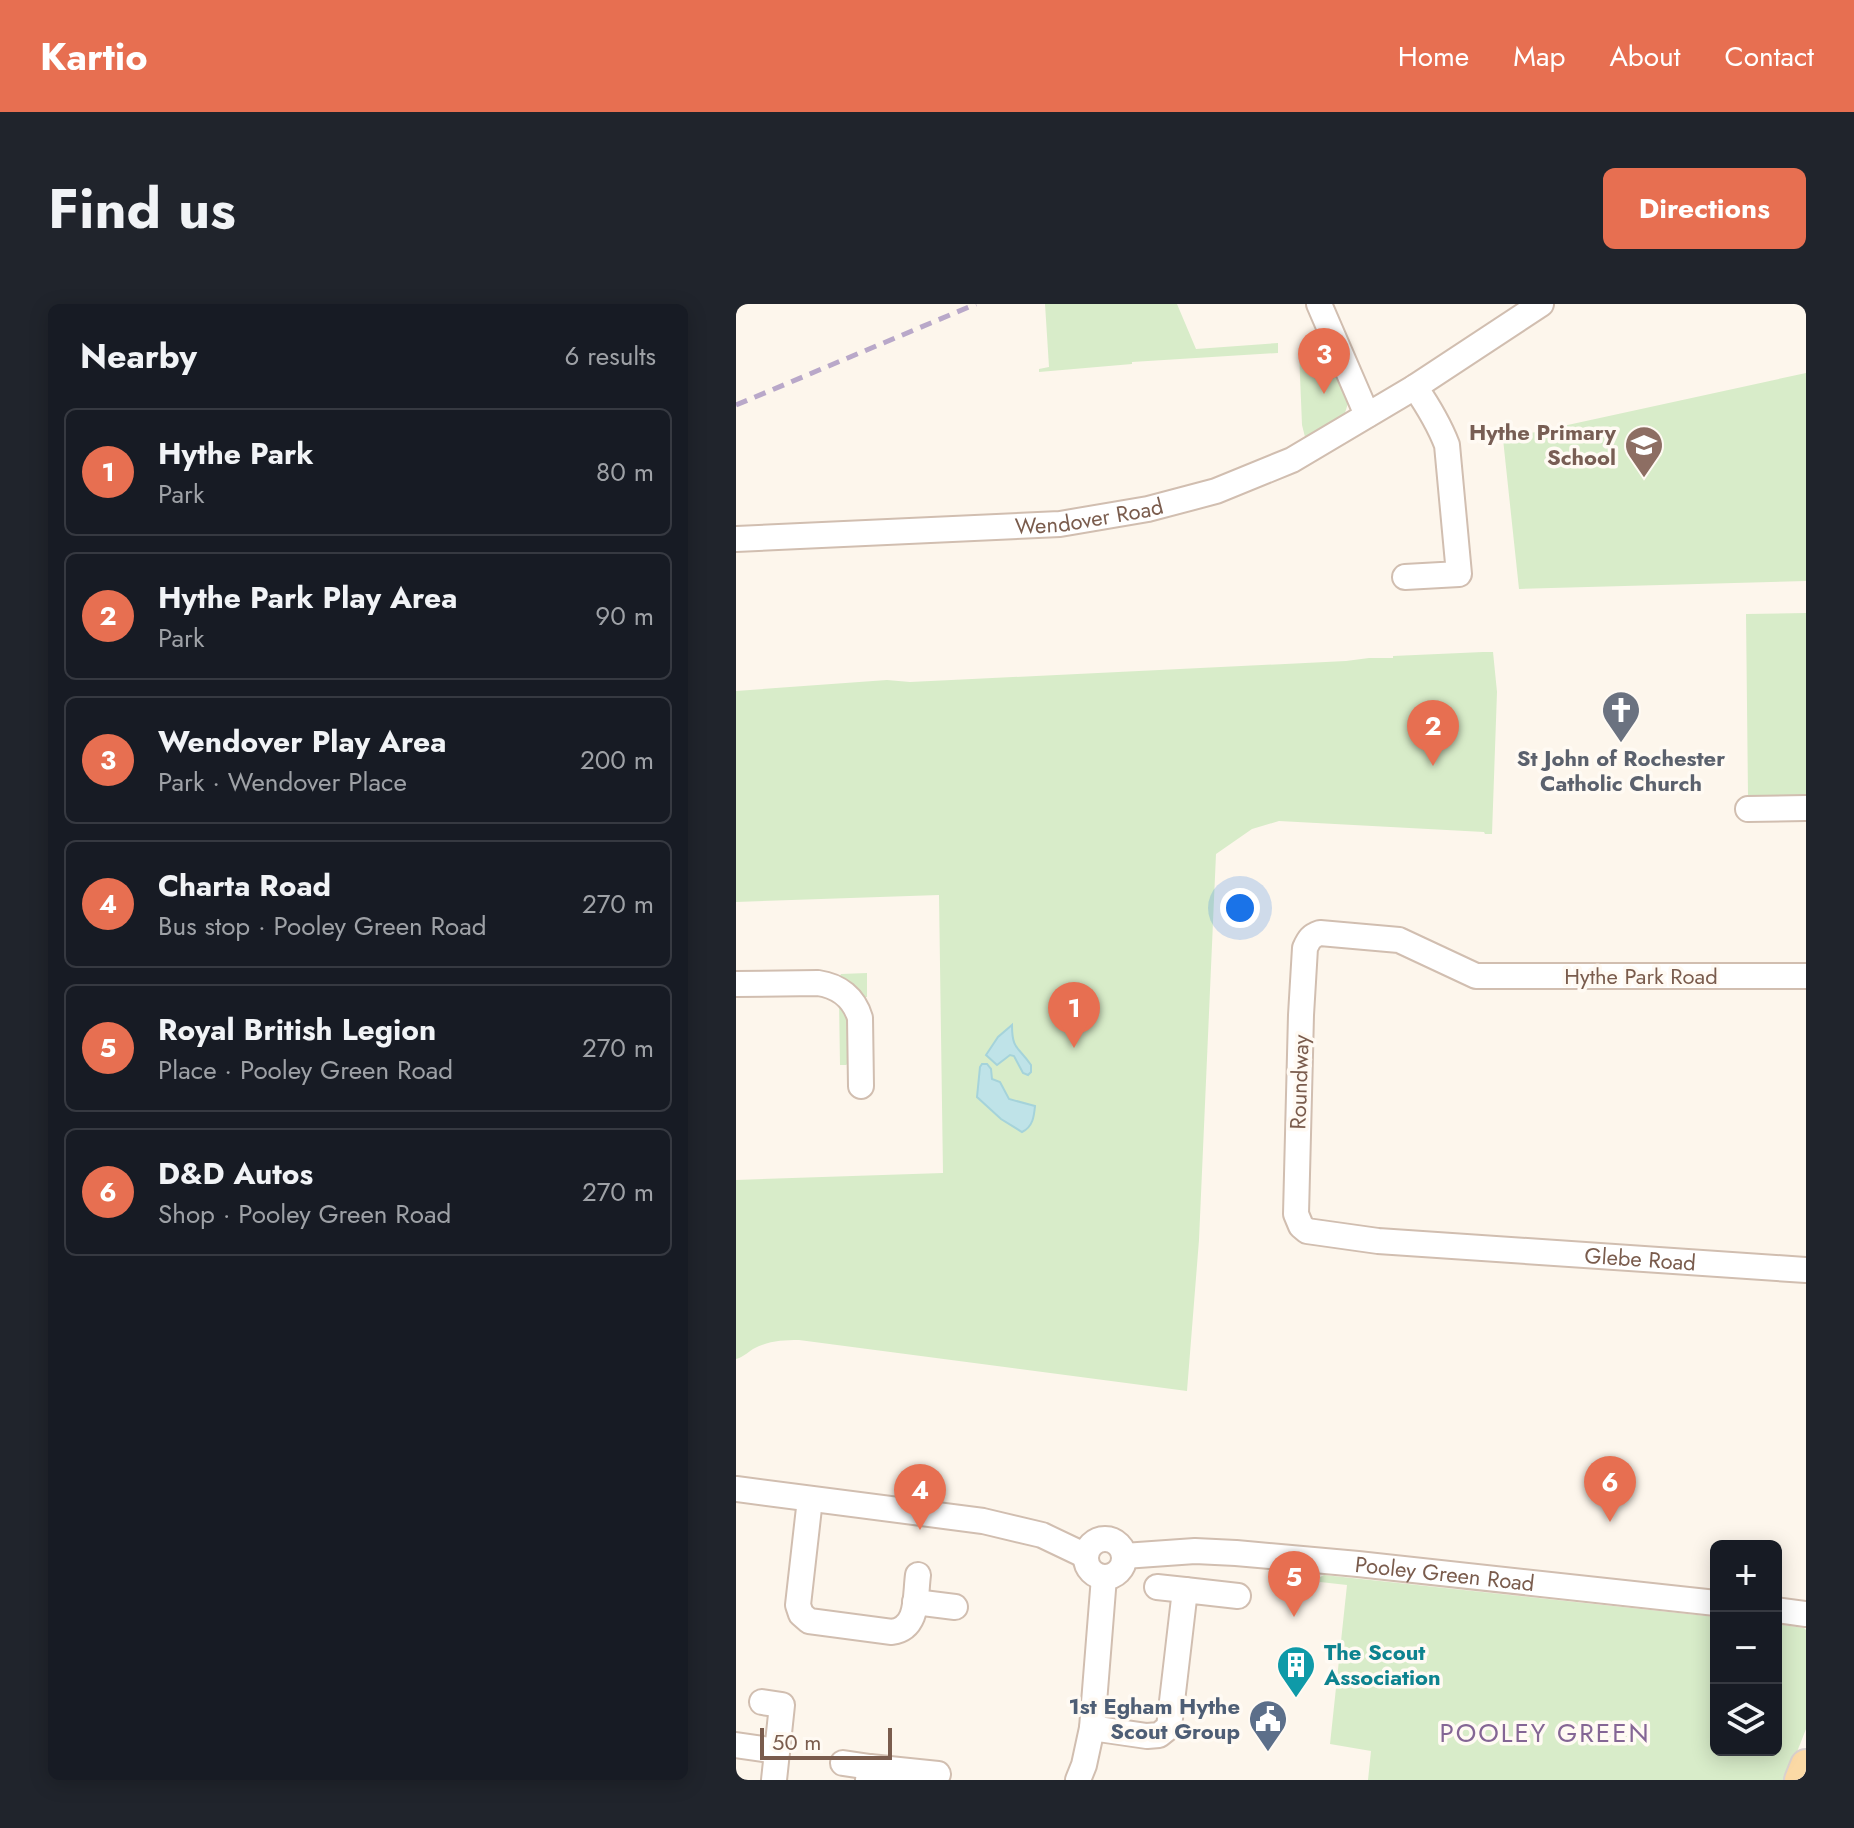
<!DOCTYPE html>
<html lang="en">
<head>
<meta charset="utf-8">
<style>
  :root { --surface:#171b24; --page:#20242c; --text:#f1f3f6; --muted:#9ea1a6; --line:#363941; --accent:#e76f51 }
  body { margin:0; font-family:Jost,sans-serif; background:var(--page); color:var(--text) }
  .controls { position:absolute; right:24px; bottom:24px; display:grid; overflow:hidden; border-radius:12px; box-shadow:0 4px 20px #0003 }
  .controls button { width:72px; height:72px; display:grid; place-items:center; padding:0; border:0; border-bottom:2px solid var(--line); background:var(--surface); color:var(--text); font:40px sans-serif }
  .scale { position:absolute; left:24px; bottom:20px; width:132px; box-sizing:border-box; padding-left:8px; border:4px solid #7a5c4d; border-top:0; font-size:22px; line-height:28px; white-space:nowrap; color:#7a5c4d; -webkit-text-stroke:6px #fffaf3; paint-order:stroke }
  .you { position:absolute; left:504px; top:604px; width:28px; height:28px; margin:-20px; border:6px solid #fff; border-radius:50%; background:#1a73e8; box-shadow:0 0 0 12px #1a73e833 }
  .badge { display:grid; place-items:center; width:52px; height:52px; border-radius:50%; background:var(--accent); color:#fff; font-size:26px; font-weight:700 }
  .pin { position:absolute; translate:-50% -66px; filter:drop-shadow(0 2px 4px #0008) }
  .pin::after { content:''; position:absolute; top:42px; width:28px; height:24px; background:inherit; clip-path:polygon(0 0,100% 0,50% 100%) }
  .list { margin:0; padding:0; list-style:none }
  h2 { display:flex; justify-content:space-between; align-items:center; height:104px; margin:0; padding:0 32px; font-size:34px }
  h2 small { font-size:26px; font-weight:400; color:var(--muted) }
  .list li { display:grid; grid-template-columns:52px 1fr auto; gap:24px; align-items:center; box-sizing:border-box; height:128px; margin:0 16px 16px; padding:0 16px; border:2px solid var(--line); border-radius:12px }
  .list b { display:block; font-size:30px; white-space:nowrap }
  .list p { margin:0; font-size:26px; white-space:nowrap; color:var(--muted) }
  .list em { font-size:26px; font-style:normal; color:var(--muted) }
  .icon { flex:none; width:44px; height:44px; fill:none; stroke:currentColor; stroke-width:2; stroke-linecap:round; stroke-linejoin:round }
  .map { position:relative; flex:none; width:1070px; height:1476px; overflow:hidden; border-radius:12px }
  header { display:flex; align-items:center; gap:48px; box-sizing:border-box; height:112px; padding:0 40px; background:var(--accent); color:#fff }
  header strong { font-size:38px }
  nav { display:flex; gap:44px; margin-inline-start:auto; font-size:28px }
  .intro { display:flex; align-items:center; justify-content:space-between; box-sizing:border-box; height:192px; padding:0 48px }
  h1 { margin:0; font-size:56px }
  .button { padding:20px 36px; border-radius:12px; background:var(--accent); color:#fff; font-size:28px; font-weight:700 }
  main { display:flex; gap:48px; padding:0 48px }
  aside { flex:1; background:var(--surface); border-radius:12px; box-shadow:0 4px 20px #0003 }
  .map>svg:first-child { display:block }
  .green { fill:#d8ecc9 }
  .water { fill:#bfe3e8; stroke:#a5d3da; stroke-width:2 }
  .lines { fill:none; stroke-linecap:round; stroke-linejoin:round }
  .minor-casing { stroke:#d1beb0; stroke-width:28 }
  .major-casing { stroke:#dad1cd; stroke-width:34 }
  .minor { stroke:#fff; stroke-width:24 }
  .major { stroke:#fbd9a5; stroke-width:30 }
  .rail { stroke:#b9a8c9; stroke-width:5; stroke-dasharray:12 8; stroke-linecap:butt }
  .labels { text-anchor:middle; stroke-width:7; stroke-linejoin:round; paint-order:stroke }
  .education-label { font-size:22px; font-weight:bold; fill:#785e54; stroke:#fffaf3; text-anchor:end }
  .street-label { font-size:22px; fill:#7a5c4d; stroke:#fffaf3 }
  .worship-label { font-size:22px; font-weight:bold; fill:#5b616d; stroke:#fffaf3 }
  .culture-label { font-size:22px; font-weight:bold; fill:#0d838f; stroke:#fffaf3; text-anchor:start }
  .service-label { font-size:22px; font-weight:bold; fill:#4e5e75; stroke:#fffaf3; text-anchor:end }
  .quarter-label { font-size:26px; letter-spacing:2px; fill:#846695; stroke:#fffaf3 }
</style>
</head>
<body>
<header>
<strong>Kartio</strong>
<nav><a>Home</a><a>Map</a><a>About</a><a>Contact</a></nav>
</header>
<div class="intro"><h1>Find us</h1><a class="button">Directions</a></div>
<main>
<aside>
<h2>Nearby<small>6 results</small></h2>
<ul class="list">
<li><span class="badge">1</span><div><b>Hythe Park</b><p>Park</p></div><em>80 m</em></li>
<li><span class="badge">2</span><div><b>Hythe Park Play Area</b><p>Park</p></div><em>90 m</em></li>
<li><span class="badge">3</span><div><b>Wendover Play Area</b><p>Park · Wendover Place</p></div><em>200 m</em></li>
<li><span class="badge">4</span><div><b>Charta Road</b><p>Bus stop · Pooley Green Road</p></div><em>270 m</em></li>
<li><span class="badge">5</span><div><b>Royal British Legion</b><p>Place · Pooley Green Road</p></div><em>270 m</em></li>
<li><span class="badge">6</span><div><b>D&amp;D Autos</b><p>Shop · Pooley Green Road</p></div><em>270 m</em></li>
</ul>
</aside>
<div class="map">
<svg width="1070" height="1476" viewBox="0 0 1070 1476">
  <rect width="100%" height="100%" fill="#fdf6ec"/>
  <!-- green -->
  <path class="green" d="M 309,0 L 441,0 L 460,45 L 542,39 L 542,49 L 396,58 L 396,60 L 303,68 L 303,65 L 313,63 Z
    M 590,44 L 613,96 L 609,109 L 569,133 L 566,121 L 563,47 Z
    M 1070,69 L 1070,277 L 783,285 L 767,135 Z
    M 1070,309 L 1070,492 L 1012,492 L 1010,310 Z
    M 747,348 L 757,348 L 761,388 L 756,530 L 749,530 L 748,528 L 543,517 L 516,525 L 480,550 L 463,936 L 451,1087 L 63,1036 C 46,1036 32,1037 17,1045 C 11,1049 7,1053 0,1055 L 0,876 L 207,869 L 203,591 L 0,598 L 0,387 L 151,376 L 174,378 L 236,375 L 610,357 L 633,354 L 657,354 L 657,352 Z
    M 131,669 L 131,693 L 128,693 L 118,681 L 104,672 L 105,670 Z
    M 103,696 L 114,707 L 116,756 L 110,761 L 104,761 Z
    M 588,1271 L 980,1313 L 980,1446 L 1040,1446 L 1040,1320 L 1068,1324 L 1070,1326 L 1070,1425 L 1050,1476 L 632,1476 L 635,1447 L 594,1440 L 611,1281 L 584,1278 L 584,1273 Z"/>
  <!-- water -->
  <path class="water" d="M 276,721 C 276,746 282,742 295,761 L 295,768 L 292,771 L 287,769 L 278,752 L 274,751 L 261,761 L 250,751 L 262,733 Z
    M 246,760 L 251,760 L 255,765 L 256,775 L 264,778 L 273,795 L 299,802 C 298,812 297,823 286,828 L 265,815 L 241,793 L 244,763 Z"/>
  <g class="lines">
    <!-- minor casing -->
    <g class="minor-casing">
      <g id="minor">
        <path d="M 583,0 L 631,111"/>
        <path id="s1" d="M 0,235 L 324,220 L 412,205 L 480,187 L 556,156 L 679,83 L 805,0"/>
        <path d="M 669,273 L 723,270 L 711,141 C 703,120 692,102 679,83"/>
        <path d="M 1012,505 L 1070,504"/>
        <path id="s2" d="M 1070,672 L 740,672 L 663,636 L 584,629 C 575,632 573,635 569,644 L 565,711 L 560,910 L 565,922 L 571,927 L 642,937 L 1070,966"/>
        <path d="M 0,680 L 82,679 C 103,682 118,694 124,714 L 125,782"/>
        <path d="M 0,1185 L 247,1217 L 306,1231 L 350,1252"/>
        <path d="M 74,1195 L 62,1301 L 65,1310 L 73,1317 L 156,1328 C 183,1324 179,1293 182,1271"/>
        <circle cx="369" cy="1254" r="19"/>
        <path id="s3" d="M 388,1252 L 459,1247 L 500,1249 L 622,1260 L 980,1299"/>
        <path d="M 421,1283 L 449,1286"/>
        <path d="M 179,1298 L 219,1303"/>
        <path d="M 1040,1306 L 1070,1310"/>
        <path d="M 26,1398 L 46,1401 L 38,1476"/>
        <path d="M 356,1424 L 411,1432 L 423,1431 L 433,1423 L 449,1286 L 502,1292"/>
        <path d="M 0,1441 L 41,1447"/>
        <path d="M 107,1459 L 134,1463"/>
        <path d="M 132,1476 L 134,1463 L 202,1470"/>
        <path d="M 342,1476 L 348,1461 L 356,1424 L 368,1273"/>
      </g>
    </g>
    <!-- major casing -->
    <g class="major-casing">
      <path id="major" d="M 1064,1476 L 1070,1461"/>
    </g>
    <!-- minor -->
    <use href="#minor" class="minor"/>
    <!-- major -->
    <use href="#major" class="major"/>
    <!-- rail -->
    <path class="rail" d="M 0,101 L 240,0"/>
  </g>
  <!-- icons -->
  <defs>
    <g id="school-pin" transform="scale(2)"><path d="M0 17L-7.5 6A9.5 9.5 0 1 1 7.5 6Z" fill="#8d6e63" stroke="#fffaf3"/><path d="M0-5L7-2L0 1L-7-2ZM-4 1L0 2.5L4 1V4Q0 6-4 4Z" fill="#fff"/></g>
    <g id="church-pin" transform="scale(2)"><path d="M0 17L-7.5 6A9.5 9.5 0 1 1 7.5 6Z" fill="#6b7280" stroke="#fffaf3"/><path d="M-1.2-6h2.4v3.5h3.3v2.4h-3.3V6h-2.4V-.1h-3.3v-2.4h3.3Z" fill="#fff"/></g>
    <g id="building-pin" transform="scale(2)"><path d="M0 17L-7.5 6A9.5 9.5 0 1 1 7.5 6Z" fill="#0f9aa8" stroke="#fffaf3"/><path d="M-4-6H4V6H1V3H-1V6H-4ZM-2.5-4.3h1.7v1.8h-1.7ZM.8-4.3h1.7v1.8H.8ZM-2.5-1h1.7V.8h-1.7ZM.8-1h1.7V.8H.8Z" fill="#fff"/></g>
    <g id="civic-pin" transform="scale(2)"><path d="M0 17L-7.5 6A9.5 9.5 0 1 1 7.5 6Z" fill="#5c6f8a" stroke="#fffaf3"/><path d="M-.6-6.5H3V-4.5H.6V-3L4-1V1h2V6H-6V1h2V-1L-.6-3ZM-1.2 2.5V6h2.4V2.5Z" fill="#fff"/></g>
  </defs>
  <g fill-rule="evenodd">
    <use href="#school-pin" x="908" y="141"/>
    <use href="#church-pin" x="885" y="406"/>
    <use href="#building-pin" x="560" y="1361"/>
    <use href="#civic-pin" x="532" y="1415"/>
  </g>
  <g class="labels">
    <!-- education labels -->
    <g class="education-label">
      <text x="880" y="136">Hythe Primary<tspan x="880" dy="25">School</tspan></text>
    </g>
    <!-- street labels -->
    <g class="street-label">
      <text dy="8" stroke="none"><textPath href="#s1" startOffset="354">Wendover Road</textPath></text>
      <text x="905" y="680">Hythe Park Road</text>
      <text transform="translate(563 778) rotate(-88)" y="8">Roundway</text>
      <text dy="8" stroke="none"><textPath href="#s2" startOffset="1138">Glebe Road</textPath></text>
      <text dy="8" stroke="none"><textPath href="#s3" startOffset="322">Pooley Green Road</textPath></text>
    </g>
    <!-- worship labels -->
    <g class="worship-label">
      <text x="885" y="462">St John of Rochester<tspan x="885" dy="25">Catholic Church</tspan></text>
    </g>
    <!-- culture labels -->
    <g class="culture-label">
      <text x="588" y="1356">The Scout<tspan x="588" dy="25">Association</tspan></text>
    </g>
    <!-- service labels -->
    <g class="service-label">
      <text x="504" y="1410">1st Egham Hythe<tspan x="504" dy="25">Scout Group</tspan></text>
    </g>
    <!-- quarter labels -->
    <g class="quarter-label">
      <text x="809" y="1438">POOLEY GREEN</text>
    </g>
  </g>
</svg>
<div class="controls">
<button>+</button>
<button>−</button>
<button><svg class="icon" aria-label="layers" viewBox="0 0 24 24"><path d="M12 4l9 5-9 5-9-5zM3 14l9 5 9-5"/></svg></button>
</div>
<div class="scale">50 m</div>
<div class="you"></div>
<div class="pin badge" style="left:338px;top:744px">1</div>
<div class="pin badge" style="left:697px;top:462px">2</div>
<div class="pin badge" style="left:588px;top:90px">3</div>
<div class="pin badge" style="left:184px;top:1226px">4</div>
<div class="pin badge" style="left:558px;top:1313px">5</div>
<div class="pin badge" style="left:874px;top:1218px">6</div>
</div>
</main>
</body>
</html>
